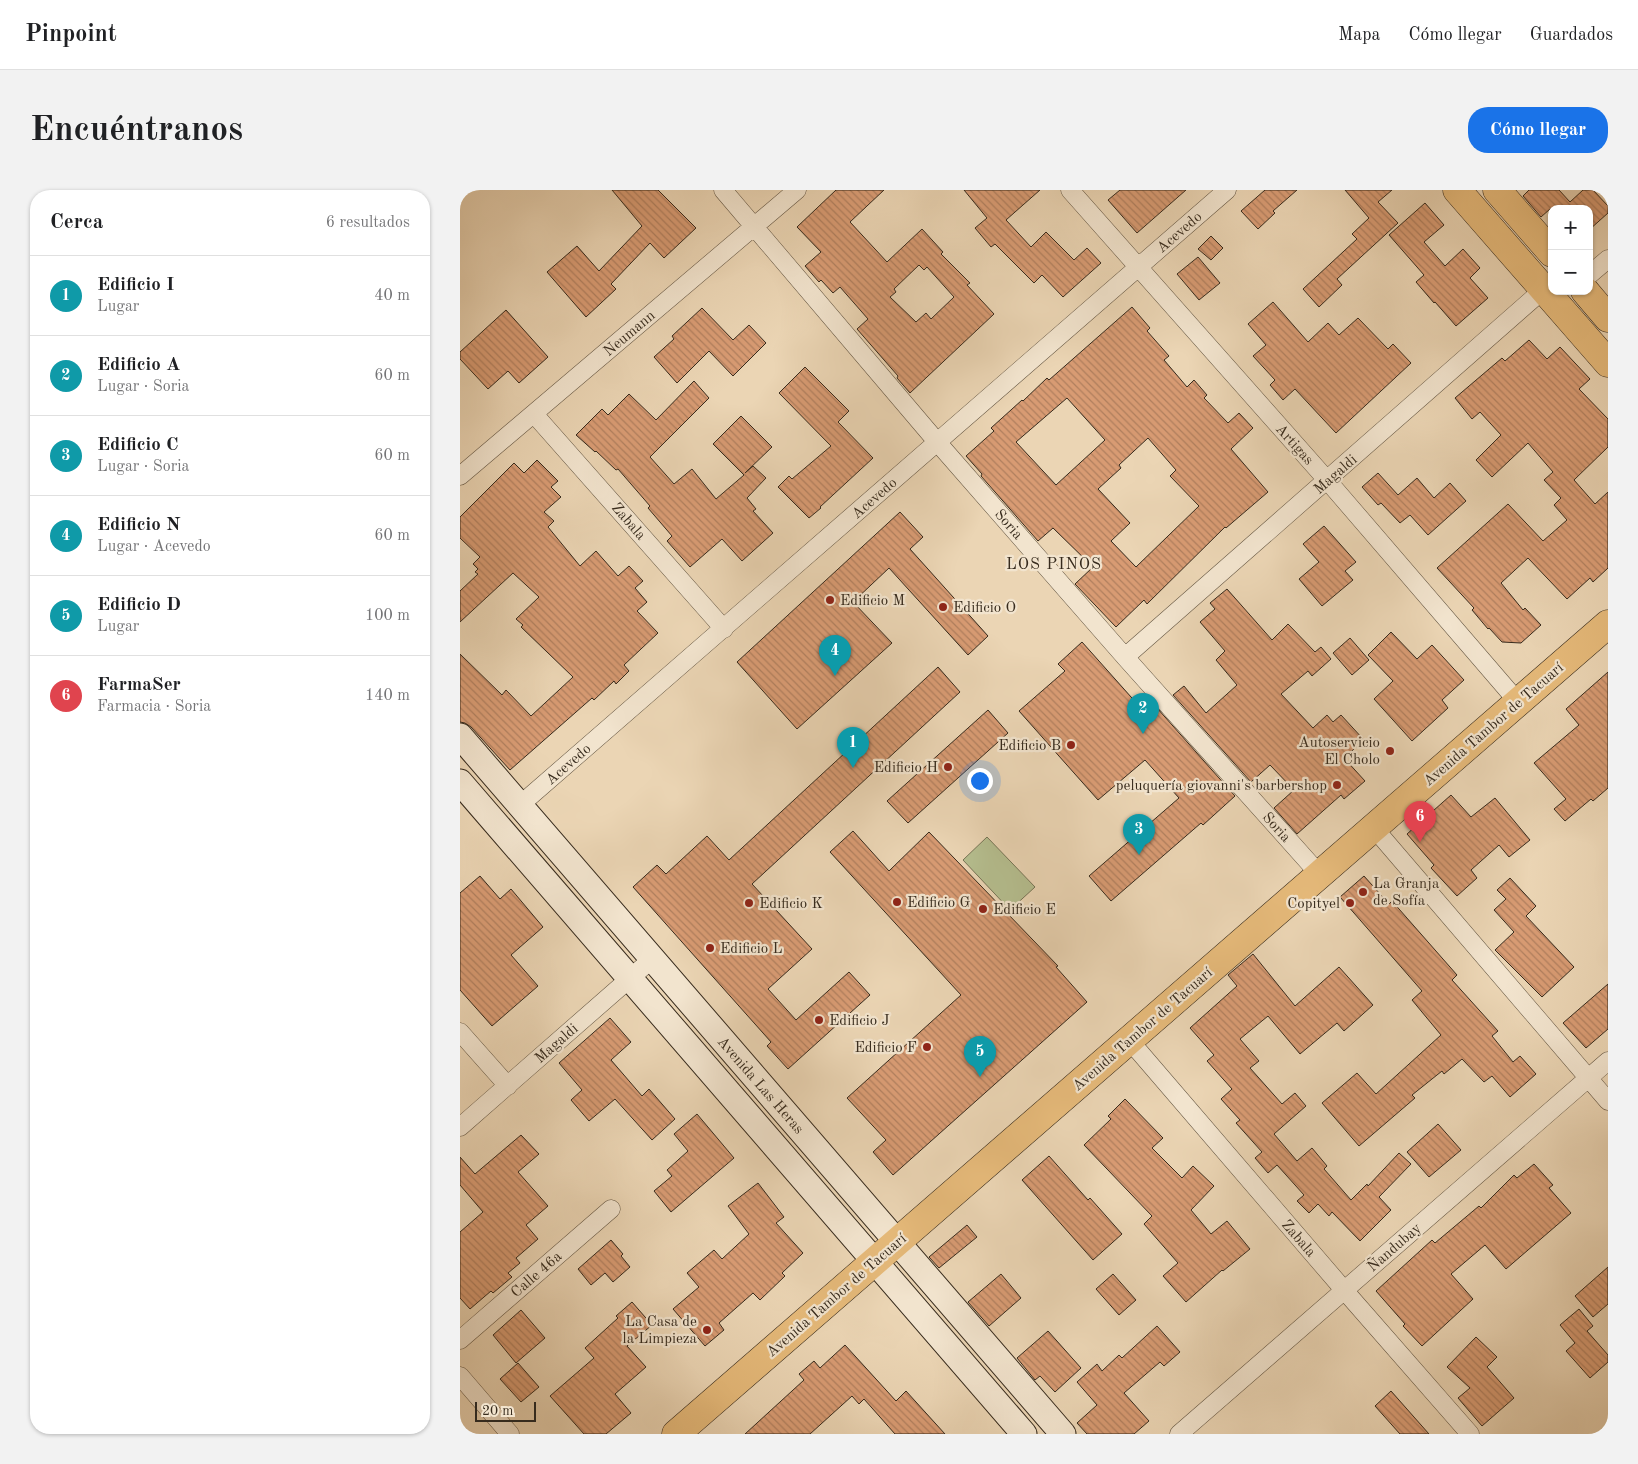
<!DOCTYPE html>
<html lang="es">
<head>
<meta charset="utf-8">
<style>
  :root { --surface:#fff; --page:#f2f2f2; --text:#202124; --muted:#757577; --line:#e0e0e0; --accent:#1a73e8 }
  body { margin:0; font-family:"Old Standard TT",serif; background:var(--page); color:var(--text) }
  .controls { position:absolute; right:15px; top:15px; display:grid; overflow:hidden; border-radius:10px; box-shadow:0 1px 4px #0004 }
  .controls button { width:45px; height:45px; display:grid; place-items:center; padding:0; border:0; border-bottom:1px solid var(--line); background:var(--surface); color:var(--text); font:25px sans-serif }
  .scale { position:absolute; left:15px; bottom:12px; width:61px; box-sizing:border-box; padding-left:5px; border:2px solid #372b1d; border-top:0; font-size:14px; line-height:18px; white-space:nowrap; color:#372b1d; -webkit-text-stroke:4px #f2e4ce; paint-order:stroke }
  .you { position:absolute; left:519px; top:590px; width:18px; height:18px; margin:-12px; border:4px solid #fff; border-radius:50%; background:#1a73e8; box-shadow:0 0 0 8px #1a73e833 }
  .badge { display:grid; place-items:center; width:32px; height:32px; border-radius:50%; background:var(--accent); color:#fff; font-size:16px; font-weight:700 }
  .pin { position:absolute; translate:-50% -41px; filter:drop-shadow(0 1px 2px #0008) }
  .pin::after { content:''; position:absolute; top:26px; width:18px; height:15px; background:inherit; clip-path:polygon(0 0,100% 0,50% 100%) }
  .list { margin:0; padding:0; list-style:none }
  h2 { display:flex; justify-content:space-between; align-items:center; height:65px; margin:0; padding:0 20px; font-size:21px }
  h2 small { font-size:16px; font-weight:400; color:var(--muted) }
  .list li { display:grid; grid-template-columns:32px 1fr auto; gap:15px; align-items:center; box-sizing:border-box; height:80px; padding:0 20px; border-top:1px solid var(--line) }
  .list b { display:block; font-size:19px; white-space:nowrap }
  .list p { margin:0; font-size:16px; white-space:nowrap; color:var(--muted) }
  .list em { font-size:16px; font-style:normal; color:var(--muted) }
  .map { position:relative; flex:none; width:1148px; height:1244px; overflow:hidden; border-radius:20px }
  header { display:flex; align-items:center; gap:30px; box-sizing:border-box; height:70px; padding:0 25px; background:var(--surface); border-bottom:1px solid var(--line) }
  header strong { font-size:24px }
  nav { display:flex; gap:28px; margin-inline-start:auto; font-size:18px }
  .intro { display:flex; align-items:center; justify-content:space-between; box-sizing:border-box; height:120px; padding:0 30px }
  h1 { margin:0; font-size:35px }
  .button { padding:12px 22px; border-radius:20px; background:var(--accent); color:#fff; font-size:18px; font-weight:700 }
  main { display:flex; gap:30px; padding:0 30px }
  aside { flex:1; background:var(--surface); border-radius:20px; box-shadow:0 1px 4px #0004 }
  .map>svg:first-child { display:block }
  .park { fill:#b5be8f; stroke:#767456 }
  .building { fill:url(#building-back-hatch); stroke:#372b1d; fill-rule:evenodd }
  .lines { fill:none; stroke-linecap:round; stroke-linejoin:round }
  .minor-casing { stroke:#645643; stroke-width:19 }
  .secondary-casing { stroke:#372b1d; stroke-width:27 }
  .primary-casing { stroke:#372b1d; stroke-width:29 }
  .minor { stroke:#f2e4ce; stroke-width:18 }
  .secondary { stroke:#f2e4ce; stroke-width:25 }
  .primary { stroke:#e6ba7a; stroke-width:28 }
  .poi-dot { fill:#8f2418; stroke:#f2e4ce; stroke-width:2 }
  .labels { text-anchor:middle; stroke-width:4.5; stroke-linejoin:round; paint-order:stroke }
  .street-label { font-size:15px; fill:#372b1d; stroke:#f2e4ce }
  .poi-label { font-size:15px; fill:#372b1d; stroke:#f2e4ce; text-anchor:start }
  .neighbourhood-label { font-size:16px; letter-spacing:1px; fill:#372b1d; stroke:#f2e4ce }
</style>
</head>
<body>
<header>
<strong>Pinpoint</strong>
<nav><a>Mapa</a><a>Cómo llegar</a><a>Guardados</a></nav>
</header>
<div class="intro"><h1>Encuéntranos</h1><a class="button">Cómo llegar</a></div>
<main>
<aside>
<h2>Cerca<small>6 resultados</small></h2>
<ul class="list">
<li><span class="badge" style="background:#0f9aa8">1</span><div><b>Edificio I</b><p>Lugar</p></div><em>40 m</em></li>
<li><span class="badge" style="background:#0f9aa8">2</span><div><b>Edificio A</b><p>Lugar · Soria</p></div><em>60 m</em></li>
<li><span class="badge" style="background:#0f9aa8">3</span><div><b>Edificio C</b><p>Lugar · Soria</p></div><em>60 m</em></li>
<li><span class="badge" style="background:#0f9aa8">4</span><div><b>Edificio N</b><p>Lugar · Acevedo</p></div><em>60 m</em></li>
<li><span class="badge" style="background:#0f9aa8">5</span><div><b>Edificio D</b><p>Lugar</p></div><em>100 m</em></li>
<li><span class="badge" style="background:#e0444e">6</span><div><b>FarmaSer</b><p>Farmacia · Soria</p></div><em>140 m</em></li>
</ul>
</aside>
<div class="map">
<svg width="1148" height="1244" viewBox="0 0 1148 1244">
  <defs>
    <pattern id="building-back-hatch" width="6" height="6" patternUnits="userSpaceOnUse" patternTransform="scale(1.25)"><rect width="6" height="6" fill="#d89b73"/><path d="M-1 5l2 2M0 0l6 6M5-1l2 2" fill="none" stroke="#b07f5e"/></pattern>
  </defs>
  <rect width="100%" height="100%" fill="#ebd5b4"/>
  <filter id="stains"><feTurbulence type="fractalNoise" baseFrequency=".004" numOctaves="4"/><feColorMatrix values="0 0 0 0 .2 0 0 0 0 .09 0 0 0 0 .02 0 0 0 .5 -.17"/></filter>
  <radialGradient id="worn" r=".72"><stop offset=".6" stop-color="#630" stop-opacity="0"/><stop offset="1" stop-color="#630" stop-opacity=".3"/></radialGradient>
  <!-- park -->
  <path class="park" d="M 527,647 L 575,697 L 550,720 L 503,670 Z"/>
  <!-- building -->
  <path class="building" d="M 152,0 L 198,0 L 236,38 L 204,68 L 190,53 L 151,94 L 156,99 L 126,127 L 87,82 L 117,56 L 139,81 L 182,36 Z
    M 376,0 L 424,0 L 390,32 L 427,72 L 462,39 L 483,62 L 481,64 L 510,93 L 507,95 L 534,124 L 450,203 L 437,188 L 438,186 L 397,139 L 408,129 L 380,97 L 373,103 L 361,90 L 359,92 L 345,76 L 361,62 L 337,37 ZM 459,75 L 464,80 L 467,77 L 494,107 L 471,129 L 466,123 L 456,132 L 430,107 L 436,102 L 434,99 Z
    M 504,0 L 580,0 L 546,30 L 571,57 L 586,42 L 614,70 L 627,58 L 641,73 L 603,107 L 582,85 L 574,93 L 535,54 L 531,57 L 515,38 L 527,28 Z
    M 660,0 L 726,0 L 677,43 L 648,10 Z
    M 805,0 L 837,0 L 813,21 L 815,23 L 798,39 L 781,21 Z
    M 885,0 L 932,0 L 918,12 L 938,33 L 877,89 L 882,95 L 859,117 L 843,99 L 897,49 L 892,44 L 909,28 Z
    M 1069,0 L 1099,0 L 1110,12 L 1123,0 L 1133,0 L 1148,16 L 1148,23 L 1129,40 L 1129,19 L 1090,19 L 1081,27 L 1063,6 Z
    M 965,13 L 984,35 L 964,52 L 985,76 L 1003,59 L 1020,78 L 1010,88 L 1028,108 L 996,136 L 975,112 L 974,113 L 956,92 L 964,85 L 929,45 Z
    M 751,46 L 763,58 L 751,70 L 738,59 Z
    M 738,67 L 760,93 L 739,110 L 717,84 Z
    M 813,112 L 848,152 L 868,133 L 879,145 L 898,128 L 928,159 L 933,154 L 951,173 L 876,243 L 835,199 L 823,210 L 810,195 L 815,190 L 793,166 L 806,155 L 788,134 Z
    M 672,117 L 690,138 L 687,141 L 709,166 L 704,170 L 727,197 L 734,190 L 747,205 L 744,208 L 768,233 L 779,223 L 793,238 L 771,259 L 808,302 L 766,338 L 765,337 L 687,414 L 684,410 L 656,437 L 615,394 L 633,377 L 593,338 L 578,351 L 521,286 L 522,284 L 506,266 L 534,241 L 531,238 L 562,210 L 563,211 L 587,188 L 589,190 ZM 607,208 L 645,250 L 596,295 L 556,252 ZM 688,248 L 716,280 L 710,286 L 739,316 L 676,377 L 651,351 L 670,333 L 638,299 L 661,278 L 659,275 Z
    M 242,118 L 273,150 L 289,135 L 306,153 L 273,186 L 249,161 L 217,193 L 194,167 L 214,149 L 212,146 Z
    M 46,120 L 88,167 L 59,193 L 48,181 L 28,199 L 0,169 L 0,162 Z
    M 1069,150 L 1087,169 L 1100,157 L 1130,189 L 1119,199 L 1148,229 L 1148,257 L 1114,290 L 1135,314 L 1148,302 L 1148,378 L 1133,392 L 1130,388 L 1107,409 L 1068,368 L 1041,393 L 1063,420 L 1065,418 L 1081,435 L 1061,453 L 1042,452 L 1029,438 L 1028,439 L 1012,420 L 1014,418 L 977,378 L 1048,314 L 1083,351 L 1107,330 L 1094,315 L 1101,308 L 1084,290 L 1093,282 L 1068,253 L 1032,287 L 1016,270 L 1041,245 L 1020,222 L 1012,229 L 995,208 L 1042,168 L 1045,171 Z
    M 345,177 L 389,221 L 378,232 L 413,268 L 360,317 L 361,318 L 349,328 L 318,297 L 329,286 L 332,289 L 371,256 L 319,203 Z
    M 234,191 L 249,208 L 190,267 L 214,294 L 232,279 L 256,309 L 284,285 L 253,254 L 281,226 L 312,257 L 285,283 L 293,276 L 306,288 L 287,308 L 296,319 L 293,321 L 313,343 L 282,371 L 262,349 L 230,377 L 207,351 L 212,346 L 188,318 L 190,316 L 158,279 L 156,280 L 136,261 L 135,262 L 116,245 L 142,219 L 148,225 L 169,204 L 196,230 Z
    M 77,270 L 98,291 L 91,297 L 101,307 L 84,322 L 94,331 L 88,337 L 120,376 L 136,361 L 158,386 L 169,376 L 183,391 L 175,398 L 187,412 L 177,421 L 198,443 L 164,475 L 169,481 L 156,494 L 154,491 L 134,510 L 132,508 L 50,580 L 11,537 L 5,533 L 0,532 L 0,464 L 42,505 L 46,500 L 71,526 L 113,487 L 61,437 L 63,435 L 56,429 L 79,407 L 53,383 L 0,432 L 0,401 L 18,384 L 15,382 L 18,379 L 13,374 L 20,367 L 0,348 L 0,327 L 54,273 L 64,283 Z
    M 918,283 L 938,305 L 957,288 L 974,308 L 990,293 L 1006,311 L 968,345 L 950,325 L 940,333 L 921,313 L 918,315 L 902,297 Z
    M 440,322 L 463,347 L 450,359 L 528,446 L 508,465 L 429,378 L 393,412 L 432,453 L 337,539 L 277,472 Z
    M 864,336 L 896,372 L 885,381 L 893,390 L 862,416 L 839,389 L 859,372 L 843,354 Z
    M 767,399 L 812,450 L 828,434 L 855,462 L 861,457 L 871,469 L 852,486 L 848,481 L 821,504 L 853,538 L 867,525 L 873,532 L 881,525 L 904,550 L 884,568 L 905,591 L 884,609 L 881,605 L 837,644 L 814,618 L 834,600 L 810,575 L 791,592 L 713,505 L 724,496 L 746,523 L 777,495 L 756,470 L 765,461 L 740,432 L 755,419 L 750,413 Z
    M 931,442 L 957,469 L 972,455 L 1004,490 L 982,510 L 988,518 L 952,551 L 914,509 L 933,491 L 908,465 Z
    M 890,448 L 909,470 L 892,485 L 873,463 Z
    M 622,452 L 688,526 L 697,518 L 775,606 L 743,635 L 741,633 L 651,711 L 629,686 L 719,608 L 685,570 L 638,610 L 559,521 L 605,481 L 598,474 Z
    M 478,477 L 500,502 L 292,694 L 352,759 L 308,799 L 336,830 L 389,782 L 410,805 L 328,879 L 307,856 L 311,852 L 173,697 L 197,675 L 206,684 L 247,646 L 269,670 Z
    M 1148,482 L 1148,598 L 1133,611 L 1131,609 L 1105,631 L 1094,619 L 1106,609 L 1074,573 L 1119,535 L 1106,519 Z
    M 528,520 L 548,543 L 448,633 L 427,611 Z
    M 991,605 L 1011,627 L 1035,608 L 1070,650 L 1049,667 L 1039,655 L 1011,680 L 1017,688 L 997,706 L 971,678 L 974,675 L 947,644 Z
    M 393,641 L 429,681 L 469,642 L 598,776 L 596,777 L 627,812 L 433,985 L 413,962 L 426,950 L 387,908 L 501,805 L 370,662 Z
    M 20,686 L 40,709 L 51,699 L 83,737 L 51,765 L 78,796 L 32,836 L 0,800 L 0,703 Z
    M 904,686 L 929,714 L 932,711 L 997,785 L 992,790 L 1038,841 L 1032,846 L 1053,872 L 1060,866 L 1076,884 L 1050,907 L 1032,886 L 1024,892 L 1002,869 L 984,884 L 982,881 L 952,905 L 955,908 L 899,956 L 862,913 L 897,883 L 916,904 L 981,845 L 952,810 L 962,801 L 880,707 Z
    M 1050,688 L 1076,716 L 1066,726 L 1114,777 L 1082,807 L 1035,760 L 1054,742 L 1034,720 L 1046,709 L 1037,700 Z
    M 793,764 L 835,816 L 879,777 L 913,815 L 884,841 L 877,833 L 840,864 L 808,826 L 780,849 L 799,871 L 790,878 L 822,914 L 835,903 L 846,916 L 814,944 L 837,971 L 852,958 L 867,976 L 864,979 L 891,1010 L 907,994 L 908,996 L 939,963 L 951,974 L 919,1007 L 931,1020 L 900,1051 L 872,1022 L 869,1026 L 858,1014 L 849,1023 L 837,1011 L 844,1005 L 817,975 L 808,983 L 795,968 L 802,962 L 776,933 L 780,930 L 761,909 L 772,899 L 747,871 L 754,865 L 730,838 L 777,796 L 768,785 Z
    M 1148,794 L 1148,839 L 1126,858 L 1103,833 Z
    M 150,828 L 171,852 L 151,870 L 182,906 L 189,899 L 215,929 L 192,950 L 155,909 L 129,931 L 111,910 L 122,900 L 99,873 Z
    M 665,909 L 703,948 L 692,958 L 722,988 L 733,976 L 754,996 L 731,1020 L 751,1044 L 767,1031 L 790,1059 L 763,1081 L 762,1080 L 726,1112 L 703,1086 L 718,1073 L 684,1034 L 692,1026 L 624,955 L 651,929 L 648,926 Z
    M 237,924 L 274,968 L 211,1022 L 194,1001 L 212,986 L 207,980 L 228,961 L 214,944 Z
    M 978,934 L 1001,960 L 969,987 L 947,962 Z
    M 61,945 L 79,964 L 58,982 L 88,1016 L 66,1035 L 78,1049 L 56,1068 L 60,1073 L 48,1083 L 52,1087 L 33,1103 L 31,1101 L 10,1119 L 0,1108 L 0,1042 L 23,1022 L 0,995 L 0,967 L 15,984 Z
    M 589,966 L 628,1010 L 630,1008 L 662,1044 L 633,1070 L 562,990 Z
    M 1074,974 L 1093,995 L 1089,998 L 1111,1023 L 1046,1079 L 1025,1055 L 991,1084 L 1013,1109 L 962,1156 L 943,1136 L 945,1134 L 916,1101 L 972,1050 L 975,1053 L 1019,1016 L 1021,1018 L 1054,985 L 1057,988 Z
    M 298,993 L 324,1027 L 316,1033 L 343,1063 L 322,1083 L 325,1086 L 300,1110 L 293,1103 L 259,1133 L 264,1140 L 245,1156 L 213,1119 L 239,1097 L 227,1083 L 254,1060 L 262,1069 L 289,1044 L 268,1016 Z
    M 507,1035 L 517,1047 L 479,1078 L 469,1067 Z
    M 151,1050 L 163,1064 L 161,1066 L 170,1077 L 153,1092 L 145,1083 L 131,1095 L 118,1079 Z
    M 1148,1077 L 1148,1114 L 1133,1127 L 1115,1106 Z
    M 541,1084 L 561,1108 L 529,1136 L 508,1112 Z
    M 653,1084 L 676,1110 L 659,1125 L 636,1099 Z
    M 172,1112 L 192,1135 L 167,1156 L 186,1177 L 155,1204 L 171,1223 L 146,1244 L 124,1244 L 90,1206 L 134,1168 L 125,1158 L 158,1128 L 156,1126 Z
    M 1119,1119 L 1133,1136 L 1127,1141 L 1148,1165 L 1148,1172 L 1130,1188 L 1106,1161 L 1115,1153 L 1100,1135 Z
    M 61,1120 L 85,1148 L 56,1173 L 33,1145 Z
    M 697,1136 L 720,1162 L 704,1176 L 700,1172 L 664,1203 L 689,1231 L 674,1244 L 627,1244 L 617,1233 L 637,1215 L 617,1192 L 637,1174 L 642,1181 L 659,1165 L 662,1168 Z
    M 588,1141 L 621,1178 L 595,1202 L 580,1186 L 575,1190 L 557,1168 Z
    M 1016,1147 L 1037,1167 L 1027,1177 L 1054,1208 L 1022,1236 L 998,1208 L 1010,1198 L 987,1177 Z
    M 385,1155 L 436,1211 L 446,1201 L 485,1244 L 435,1244 L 404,1209 L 399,1214 L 392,1206 L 350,1244 L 285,1244 L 344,1190 L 339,1184 L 354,1171 L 360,1178 Z
    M 58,1173 L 79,1197 L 61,1212 L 40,1189 Z
    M 931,1201 L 969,1244 L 940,1244 L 915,1216 Z"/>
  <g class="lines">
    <!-- minor casing -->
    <g class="minor-casing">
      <path id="minor" d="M 263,0 L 478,253 L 665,467 L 860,685
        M 610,0 L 867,290 L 1058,512
        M 1129,85 L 1148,69
        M 74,224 L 264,439
        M 0,286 L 337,0
        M 665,467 L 1084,99
        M 60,615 L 767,0
        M 914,638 L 1148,911
        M 0,842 L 48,896
        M 670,851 L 884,1100 L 1010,1244
        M 0,937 L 192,769
        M 0,1150 L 151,1019
        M 0,1186 L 50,1244
        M 719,1244 L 1148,871"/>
    </g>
    <!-- secondary casing -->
    <g class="secondary-casing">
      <path id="secondary" d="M 0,546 L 603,1244
        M 0,592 L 564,1244"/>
    </g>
    <!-- primary casing -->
    <g class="primary-casing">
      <path id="primary" d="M 997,0 L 1148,173
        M 1037,0 L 1092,63
        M 1125,101 L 1148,128
        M 216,1244 L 1148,434"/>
    </g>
    <!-- minor -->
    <use href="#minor" class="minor"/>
    <!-- secondary -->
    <use href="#secondary" class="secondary"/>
    <!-- primary -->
    <use href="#primary" class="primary"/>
  </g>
  <!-- markers -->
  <g class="poi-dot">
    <circle cx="370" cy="410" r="5"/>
    <circle cx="483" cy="417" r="5"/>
    <circle cx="611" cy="555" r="5"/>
    <circle cx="930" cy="561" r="5"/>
    <circle cx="488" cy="577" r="5"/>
    <circle cx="877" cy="595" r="5"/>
    <circle cx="903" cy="702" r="5"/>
    <circle cx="437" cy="712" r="5"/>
    <circle cx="289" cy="713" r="5"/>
    <circle cx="890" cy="713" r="5"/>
    <circle cx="523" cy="719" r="5"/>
    <circle cx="250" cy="758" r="5"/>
    <circle cx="359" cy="830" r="5"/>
    <circle cx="467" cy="857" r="5"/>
    <circle cx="247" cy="1140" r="5"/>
  </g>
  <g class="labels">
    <!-- street labels -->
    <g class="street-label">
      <text transform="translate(719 42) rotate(-41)" y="5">Acevedo</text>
      <text transform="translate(169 143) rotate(-40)" y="5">Neumann</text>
      <text transform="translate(835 254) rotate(48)" y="5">Artigas</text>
      <text transform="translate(875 284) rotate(-41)" y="5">Magaldi</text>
      <text transform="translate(414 308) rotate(-41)" y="5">Acevedo</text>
      <text transform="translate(169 331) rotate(49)" y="5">Zabala</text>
      <text transform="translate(549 334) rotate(49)" y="5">Soria</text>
      <text transform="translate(1033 534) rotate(-41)" y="5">Avenida Tambor de Tacuarí</text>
      <text transform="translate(108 574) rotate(-41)" y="5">Acevedo</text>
      <text transform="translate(817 637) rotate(48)" y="5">Soria</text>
      <text transform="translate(682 839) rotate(-41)" y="5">Avenida Tambor de Tacuarí</text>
      <text transform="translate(96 853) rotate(-41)" y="5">Magaldi</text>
      <text transform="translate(301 895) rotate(49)" y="5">Avenida Las Heras</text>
      <text transform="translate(839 1048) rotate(49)" y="5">Zabala</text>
      <text transform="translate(934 1057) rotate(-41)" y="5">Ñandubay</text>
      <text transform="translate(76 1084) rotate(-41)" y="5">Calle 46a</text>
      <text transform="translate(376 1105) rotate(-41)" y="5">Avenida Tambor de Tacuarí</text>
    </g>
    <!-- poi labels -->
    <g class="poi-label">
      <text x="380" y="415">Edificio M</text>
      <text x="493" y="422">Edificio O</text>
      <text x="920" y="557" text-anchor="end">Autoservicio<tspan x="920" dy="17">El Cholo</tspan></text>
      <text x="601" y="560" text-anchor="end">Edificio B</text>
      <text x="478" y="582" text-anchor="end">Edificio H</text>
      <text x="867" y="600" text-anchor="end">peluquería giovanni's barbershop</text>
      <text x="913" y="698">La Granja<tspan x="913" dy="17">de Sofía</tspan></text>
      <text x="447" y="717">Edificio G</text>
      <text x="299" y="718">Edificio K</text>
      <text x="880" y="718" text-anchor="end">Copityel</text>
      <text x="533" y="724">Edificio E</text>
      <text x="260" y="763">Edificio L</text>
      <text x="369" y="835">Edificio J</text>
      <text x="457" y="862" text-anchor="end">Edificio F</text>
      <text x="237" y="1136" text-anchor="end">La Casa de<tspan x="237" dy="17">la Limpieza</tspan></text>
    </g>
    <!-- neighbourhood labels -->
    <g class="neighbourhood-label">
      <text x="594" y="379">LOS PINOS</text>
    </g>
  </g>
  <rect width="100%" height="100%" filter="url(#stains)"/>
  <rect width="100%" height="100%" fill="url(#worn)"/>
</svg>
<div class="controls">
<button>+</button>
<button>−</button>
</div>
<div class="scale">20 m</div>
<div class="you"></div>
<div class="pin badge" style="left:393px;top:578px;background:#0f9aa8">1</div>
<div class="pin badge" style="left:683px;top:544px;background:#0f9aa8">2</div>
<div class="pin badge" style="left:679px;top:665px;background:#0f9aa8">3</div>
<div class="pin badge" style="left:375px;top:486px;background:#0f9aa8">4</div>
<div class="pin badge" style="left:520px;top:887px;background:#0f9aa8">5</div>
<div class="pin badge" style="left:960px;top:652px;background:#e0444e">6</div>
</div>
</main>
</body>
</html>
